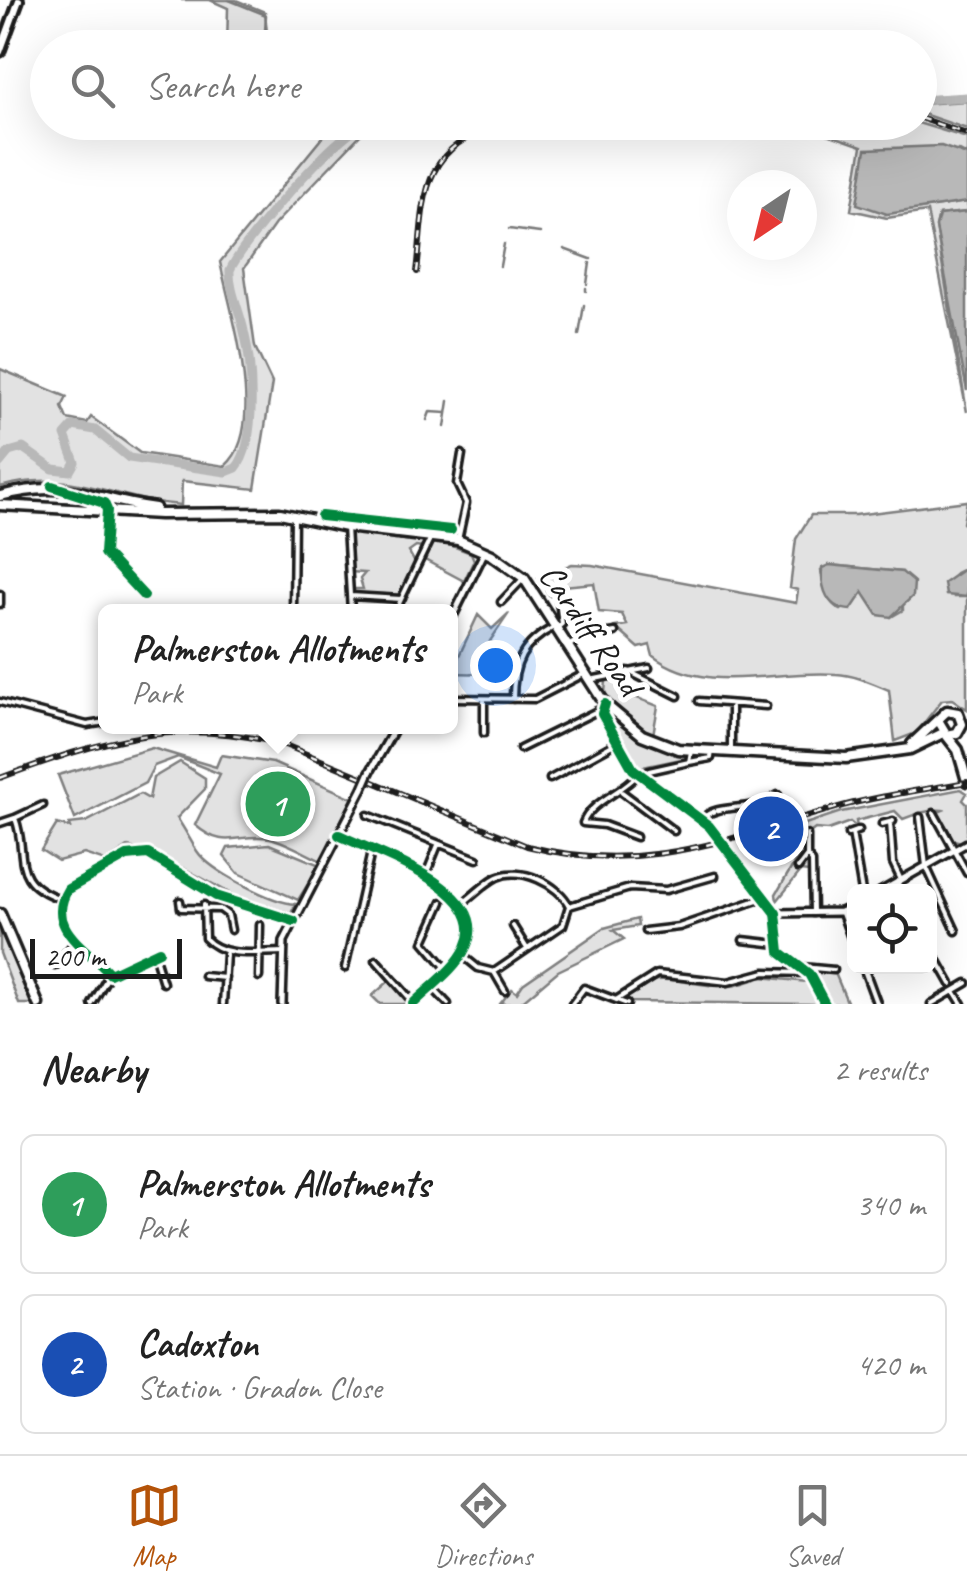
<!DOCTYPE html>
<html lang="en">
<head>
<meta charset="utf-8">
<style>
  :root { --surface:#fff; --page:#f2f2f2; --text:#222; --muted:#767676; --line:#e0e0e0; --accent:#b45309 }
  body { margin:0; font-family:Caveat,sans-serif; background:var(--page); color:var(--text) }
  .controls { position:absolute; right:30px; bottom:30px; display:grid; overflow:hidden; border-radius:15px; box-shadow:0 10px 40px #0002 }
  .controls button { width:90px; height:90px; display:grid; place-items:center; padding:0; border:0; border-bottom:2px solid var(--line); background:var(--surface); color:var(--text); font:50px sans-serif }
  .compass { position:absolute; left:727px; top:170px; width:90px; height:90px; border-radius:50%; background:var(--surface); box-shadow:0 10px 40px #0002; rotate:215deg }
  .scale { position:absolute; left:30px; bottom:25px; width:152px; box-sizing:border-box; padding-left:10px; border:5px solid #1c1c1c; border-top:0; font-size:28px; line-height:35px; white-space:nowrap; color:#1c1c1c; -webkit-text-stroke:8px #fff; paint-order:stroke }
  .you { position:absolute; left:495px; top:665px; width:35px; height:35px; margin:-25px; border:8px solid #fff; border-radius:50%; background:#1a73e8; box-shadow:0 0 0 15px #1a73e833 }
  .badge { display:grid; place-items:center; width:65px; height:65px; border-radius:50%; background:var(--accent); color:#fff; font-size:32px; font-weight:700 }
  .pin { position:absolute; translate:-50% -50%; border:5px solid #fff; box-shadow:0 2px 10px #0006 }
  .popup { position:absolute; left:98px; top:604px; width:360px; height:130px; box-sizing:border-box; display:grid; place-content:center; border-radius:15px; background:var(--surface); filter:drop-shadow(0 2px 8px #0005); font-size:32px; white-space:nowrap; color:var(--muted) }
  .popup b { font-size:38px; color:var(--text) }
  .popup::after { content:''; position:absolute; left:50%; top:100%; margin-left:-20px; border:20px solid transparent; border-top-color:var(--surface) }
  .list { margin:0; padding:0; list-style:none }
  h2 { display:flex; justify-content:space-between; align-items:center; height:130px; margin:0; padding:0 40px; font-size:42px }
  h2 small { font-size:32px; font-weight:400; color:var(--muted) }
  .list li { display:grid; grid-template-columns:65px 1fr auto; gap:30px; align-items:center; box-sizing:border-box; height:140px; margin:0 20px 20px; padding:0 20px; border:2px solid var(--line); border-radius:15px }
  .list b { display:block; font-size:38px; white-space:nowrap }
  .list p { margin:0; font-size:32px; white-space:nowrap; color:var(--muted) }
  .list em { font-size:32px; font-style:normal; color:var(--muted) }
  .icon { flex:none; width:55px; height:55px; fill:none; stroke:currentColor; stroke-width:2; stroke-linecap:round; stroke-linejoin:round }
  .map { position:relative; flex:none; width:967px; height:1004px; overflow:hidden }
  .search { position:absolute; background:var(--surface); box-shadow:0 10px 40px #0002; left:30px; right:30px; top:30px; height:110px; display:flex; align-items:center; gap:25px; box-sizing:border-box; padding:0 35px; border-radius:55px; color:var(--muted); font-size:38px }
  .sheet { height:450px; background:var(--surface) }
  nav { display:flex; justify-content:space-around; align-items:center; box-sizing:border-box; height:140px; border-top:2px solid var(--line); background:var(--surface); font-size:28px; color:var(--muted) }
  nav a { display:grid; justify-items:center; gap:5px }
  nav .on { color:var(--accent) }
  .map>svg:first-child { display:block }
  .green { fill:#e2e2e2; stroke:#7f7f7f; stroke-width:2.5; fill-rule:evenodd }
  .water { fill:#b8b8b8; stroke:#7a7a7a; stroke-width:2.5 }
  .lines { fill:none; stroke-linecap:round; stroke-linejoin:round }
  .stream { stroke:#7a7a7a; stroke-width:2.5 }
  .river { stroke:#b8b8b8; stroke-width:9 }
  .minor-casing { stroke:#1c1c1c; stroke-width:11 }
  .tertiary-casing { stroke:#1c1c1c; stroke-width:12 }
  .secondary-casing { stroke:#1c1c1c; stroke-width:14 }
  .primary-casing { stroke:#1c1c1c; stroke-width:15 }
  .minor { stroke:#fff; stroke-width:4 }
  .tertiary { stroke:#fff; stroke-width:5 }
  .secondary { stroke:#fff; stroke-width:6 }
  .primary { stroke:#fff; stroke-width:8 }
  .rail-casing { stroke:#1c1c1c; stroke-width:6 }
  .rail { stroke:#fff; stroke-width:2.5; stroke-dasharray:8; stroke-linecap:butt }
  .tertiary-bridge-casing { stroke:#1c1c1c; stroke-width:12; stroke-linecap:butt }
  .tertiary-bridge { stroke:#fff; stroke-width:5 }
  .cycleway-casing { stroke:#fff; stroke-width:16 }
  .cycleway { stroke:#00873e; stroke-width:10 }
  .labels { text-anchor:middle; stroke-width:10; stroke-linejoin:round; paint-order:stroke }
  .street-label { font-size:35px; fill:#1c1c1c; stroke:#fff }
</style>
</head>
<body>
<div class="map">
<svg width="967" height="1004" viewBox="0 0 967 1004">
  <rect width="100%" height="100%" fill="#fff"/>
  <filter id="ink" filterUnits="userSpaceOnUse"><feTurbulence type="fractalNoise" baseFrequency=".01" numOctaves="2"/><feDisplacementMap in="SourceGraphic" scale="20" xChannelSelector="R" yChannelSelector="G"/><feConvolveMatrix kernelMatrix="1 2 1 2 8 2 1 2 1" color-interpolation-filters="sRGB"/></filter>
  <g filter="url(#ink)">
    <!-- green -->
    <path class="green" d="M 181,0 L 236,0 L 265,12 L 267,33 L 275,46 L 282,47 L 227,47 L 228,8 L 210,0 Z
      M 967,101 L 967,129 L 920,113 L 920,104 Z
      M 334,123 L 532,123 L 366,129 L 275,224 L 244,268 L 255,347 L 272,383 L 255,489 L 182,481 L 181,505 C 112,500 71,467 0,487 L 0,369 L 67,397 L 62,407 L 67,419 L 87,423 L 91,417 L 140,453 L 225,466 C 269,429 230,311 220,262 Z
      M 918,123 L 967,138 L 967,155 L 958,150 L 887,214 L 967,202 L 967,212 L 939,215 L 936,227 L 967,412 L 927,212 L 887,218 L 851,210 L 862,146 L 802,125 Z
      M 967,501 L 963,523 L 967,528 L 967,567 L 955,573 L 954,597 L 967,597 L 967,709 L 952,699 L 942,700 L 916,733 L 895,741 L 889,690 C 872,683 855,675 836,674 C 775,669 706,696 653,656 L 650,645 L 639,648 L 615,627 L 627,625 L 622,614 L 599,612 L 594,583 L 563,586 L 550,596 L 538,578 L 572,564 L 592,565 L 796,603 L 798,590 L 790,588 L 796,539 L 811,515 L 855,515 ZM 829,565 L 902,572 L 903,610 L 891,617 L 863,592 L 841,610 C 826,603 824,587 821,571 Z
      M 348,533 L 407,540 L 422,536 L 427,541 L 422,548 L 416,547 L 409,552 L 415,563 L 399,595 L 353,593 L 353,589 L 363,589 L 360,579 L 365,573 L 351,572 Z
      M 434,539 L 471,553 L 474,560 L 464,581 L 423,559 Z
      M 509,613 L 490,641 L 503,652 L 492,674 L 451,673 L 478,615 L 492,629 Z
      M 619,674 L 622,692 L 658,706 L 653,735 L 624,716 L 605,693 L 606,681 Z
      M 613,718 L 645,741 L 686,758 L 638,768 L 610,721 Z
      M 152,748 L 216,767 L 221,755 L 273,763 L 353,798 L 322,861 C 306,854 287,842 270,838 C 238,832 226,852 195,825 L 220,774 L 178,757 L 154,766 L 145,783 L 75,819 L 58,775 Z
      M 180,762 L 205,778 L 205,789 L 177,818 C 184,828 192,843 197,851 C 210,871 273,903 296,904 L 291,913 L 237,897 L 154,852 L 128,847 L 105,861 L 84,854 L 58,861 L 41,850 L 57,824 L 70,828 L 69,824 L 86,822 L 140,794 L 149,799 L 153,778 Z
      M 961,789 L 967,793 L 963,800 L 967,804 L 967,838 L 961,842 L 954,840 L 938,812 L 943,810 C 934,808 913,815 903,819 L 895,811 L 856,821 L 857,828 L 850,822 L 828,830 L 815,829 L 801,840 L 797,870 L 809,861 L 809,872 L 801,871 L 777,901 L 776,894 L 798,857 L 790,829 L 841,812 Z
      M 269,844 L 320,865 L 298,900 L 238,873 L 224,856 L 228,848 Z
      M 637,919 L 638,926 L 613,930 L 624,939 L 558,971 L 519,1004 L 500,1004 L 512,989 L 517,993 L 523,984 L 604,928 Z
      M 0,922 L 34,1004 L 19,1004 L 0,953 Z
      M 810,967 L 835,973 L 848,1004 L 830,1004 Z
      M 762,977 L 807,982 L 820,1004 L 626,1002 C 641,961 699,990 730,986 C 741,985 752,980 762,977 Z
      M 389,981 L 406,1001 L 406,1004 L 380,1004 L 372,996 Z"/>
    <!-- water -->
    <path class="water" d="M 941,146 L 967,155 L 967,202 L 887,214 L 857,204 L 866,149 Z
      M 967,212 L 967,391 L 936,227 L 939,215 Z
      M 829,565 L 902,572 L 914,582 L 913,596 L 891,617 L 878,615 L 863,592 L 851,610 C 827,609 821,589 822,568 Z
      M 967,567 L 967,597 L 946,595 L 944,583 Z"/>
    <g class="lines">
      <!-- stream -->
      <path class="stream" d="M 229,0 L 266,15 L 265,31 L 274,48
        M 357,122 L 361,124
        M 509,229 L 540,233
        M 564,249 L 591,259
        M 500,266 L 504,244
        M 587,284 L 590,263
        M 586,291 L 586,288
        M 579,335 L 584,305
        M 427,420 L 430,412 L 447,413
        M 445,427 L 449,401"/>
      <!-- river -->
      <path class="river" d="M 920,100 L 967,97
        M 0,463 L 9,452 L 23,448 L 53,469 L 70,471 L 75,462 L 65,435 L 73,426 L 95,430 L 129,458 L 226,472 L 236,468 C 258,442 252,363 244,331 C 240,311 229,290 230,270 C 244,240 339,130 368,122"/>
      <!-- minor casing -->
      <g class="minor-casing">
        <path id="minor" d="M 91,498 L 107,510 L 104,553 L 144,596
          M 346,527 L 351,612
          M 458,540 L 466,503 L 457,484 L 462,454
          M 0,594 L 0,604
          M 351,596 L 401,599
          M 501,602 L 522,580
          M 293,612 L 294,516
          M 395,612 L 433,533
          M 557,628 L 562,624 L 558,593
          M 568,646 L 583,637 L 615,632
          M 628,671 L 678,696
          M 590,680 L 649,668
          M 450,698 L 535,699 L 584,674
          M 484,699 L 484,733
          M 513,699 C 513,663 523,643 554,627
          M 699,701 L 766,706
          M 0,702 L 87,725 L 106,722
          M 520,749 L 603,708
          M 731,752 L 731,707
          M 689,762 L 711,758 L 712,751
          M 645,777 L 649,771 L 689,762 L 691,751
          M 550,779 L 616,743
          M 622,792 L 674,831
          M 43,805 L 15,818 C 29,855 8,881 61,899
          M 934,813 L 967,873
          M 368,815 L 477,859
          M 920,817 L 926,866 L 956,931
          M 702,819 C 718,801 753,814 778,795
          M 890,822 L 893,863 L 901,880
          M 0,823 L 15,818
          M 882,824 L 893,821
          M 852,833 L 862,892
          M 848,834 L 859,830
          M 341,836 C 379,855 494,890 466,947 C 455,969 430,987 413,1004
          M 636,837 L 604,825 L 583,823 C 591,801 622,793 638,774
          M 807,856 L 812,862 L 813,913
          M 798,868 L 807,856 L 807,835
          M 425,877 L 438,845
          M 897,882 L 902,892
          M 180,901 L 181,908 L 220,909 L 228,915 L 231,930
          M 442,902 L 424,942 L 447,969
          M 463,903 C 474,895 485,883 497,877 C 520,866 559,884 569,906 L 563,925 L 494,972
          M 204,905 L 205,938 C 224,959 257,952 283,952
          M 569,906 L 630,888 L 666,890 L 715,876
          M 513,926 L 526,947
          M 645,931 L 679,927 L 763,898
          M 743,940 L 778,944
          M 930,947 L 951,984
          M 159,951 L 110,974 C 87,948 44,928 68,889 L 127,856 L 148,854 L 216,896 L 294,921
          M 154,954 L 163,983
          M 462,955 L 478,968 L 494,972 L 505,991
          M 376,960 L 414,1003
          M 55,966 L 74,943
          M 802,967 L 834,970
          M 345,968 L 371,852
          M 204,976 L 225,978
          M 259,977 L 260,925
          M 431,986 L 448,1004
          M 954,991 L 962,1004
          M 616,1000 L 657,974 L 728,982 L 765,972 L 806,973
          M 92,1004 L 109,975
          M 223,1004 L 226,954
          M 572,1004 L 584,988 L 627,1004
          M 931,1004 L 967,983"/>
      </g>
      <!-- tertiary casing -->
      <g class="tertiary-casing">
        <path id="tertiary" d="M 450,622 L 484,553
          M 605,704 L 602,714 L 633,769 L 709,826 L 776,913 L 780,952 L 809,974 L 825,1004
          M 370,772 L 396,726
          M 880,892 L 967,843
          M 842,912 L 854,945
          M 776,913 L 840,912 L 854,906
          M 863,966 L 877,1004
          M 282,1004 L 284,941 L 363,788"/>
      </g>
      <!-- secondary casing -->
      <g class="secondary-casing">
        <path id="secondary" d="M 0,52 L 19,0"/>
      </g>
      <!-- primary casing -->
      <g class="primary-casing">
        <path id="primary" d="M 0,496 C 69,478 89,499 155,508
          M 0,505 L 160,514 L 280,513 L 346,527 L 458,540 L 492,555 L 524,578 L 605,704 L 642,735 L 678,749 L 846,758 L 910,749 L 943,733
          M 947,736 L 958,750 L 967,781
          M 912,744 L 947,711 L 958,713 L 962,724 L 957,733 L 947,735 L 938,720
          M 0,914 L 38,1004"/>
      </g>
      <!-- minor -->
      <use href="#minor" class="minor"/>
      <!-- tertiary -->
      <use href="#tertiary" class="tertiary"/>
      <!-- secondary -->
      <use href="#secondary" class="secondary"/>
      <!-- primary -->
      <use href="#primary" class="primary"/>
      <!-- rail casing -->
      <g class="rail-casing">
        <path id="rail" d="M 920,118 L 967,134
          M 417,272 C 421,242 420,199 434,172 C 466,108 559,124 619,122
          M 0,778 C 104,740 175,716 285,745 L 527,846 C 642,875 724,840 832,809 C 876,796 922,790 967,782"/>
      </g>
      <!-- rail -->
      <use href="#rail" class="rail"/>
      <!-- tertiary-bridge casing -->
      <g class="tertiary-bridge-casing">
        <path id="tertiary-bridge" d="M 363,788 L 370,772"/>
      </g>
      <!-- tertiary-bridge -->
      <use href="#tertiary-bridge" class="tertiary-bridge"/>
      <!-- cycleway casing -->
      <g class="cycleway-casing">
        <path id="cycleway" d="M 52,486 L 104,503 L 107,510 L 104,553 L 144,596
          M 321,516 L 451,530
          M 605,704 L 602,714 L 633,769 L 709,826 L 776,913 L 780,952 L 809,974 L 825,1004
          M 339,835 C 377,854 494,890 466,947 C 456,969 430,987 413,1004
          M 159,951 L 110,974 C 87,948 44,928 68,889 L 127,856 L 148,854 L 216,896 L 294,921"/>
      </g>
      <!-- cycleway -->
      <use href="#cycleway" class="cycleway"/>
    </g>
  </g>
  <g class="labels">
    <!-- street labels -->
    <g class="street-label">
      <text transform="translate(591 629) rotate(55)" y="12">Cardiff Road</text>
    </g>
  </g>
</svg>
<div class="controls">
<button><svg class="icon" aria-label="locate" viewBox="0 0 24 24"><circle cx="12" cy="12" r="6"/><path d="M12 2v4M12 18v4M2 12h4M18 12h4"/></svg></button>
</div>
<svg class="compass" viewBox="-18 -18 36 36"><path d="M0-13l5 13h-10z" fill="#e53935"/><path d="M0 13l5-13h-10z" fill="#767676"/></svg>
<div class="scale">200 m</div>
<div class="you"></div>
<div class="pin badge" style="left:278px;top:804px;background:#2e9e5b">1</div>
<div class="popup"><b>Palmerston Allotments</b>Park</div>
<div class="pin badge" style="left:771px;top:829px;background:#1a4fb4">2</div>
<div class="search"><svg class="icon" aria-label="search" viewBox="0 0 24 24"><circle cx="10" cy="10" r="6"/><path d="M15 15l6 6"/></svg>Search here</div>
</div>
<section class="sheet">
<h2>Nearby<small>2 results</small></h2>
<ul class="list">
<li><span class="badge" style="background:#2e9e5b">1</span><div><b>Palmerston Allotments</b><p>Park</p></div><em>340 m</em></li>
<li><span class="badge" style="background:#1a4fb4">2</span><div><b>Cadoxton</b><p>Station · Gradon Close</p></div><em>420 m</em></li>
</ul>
</section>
<nav>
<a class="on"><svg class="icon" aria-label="map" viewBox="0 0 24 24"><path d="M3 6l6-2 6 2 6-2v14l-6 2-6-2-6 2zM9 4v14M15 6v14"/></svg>Map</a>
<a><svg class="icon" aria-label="directions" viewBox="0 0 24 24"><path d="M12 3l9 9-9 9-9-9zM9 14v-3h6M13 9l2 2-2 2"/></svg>Directions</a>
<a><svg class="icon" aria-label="saved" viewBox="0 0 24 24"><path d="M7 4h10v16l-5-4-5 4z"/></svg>Saved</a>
</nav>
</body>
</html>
